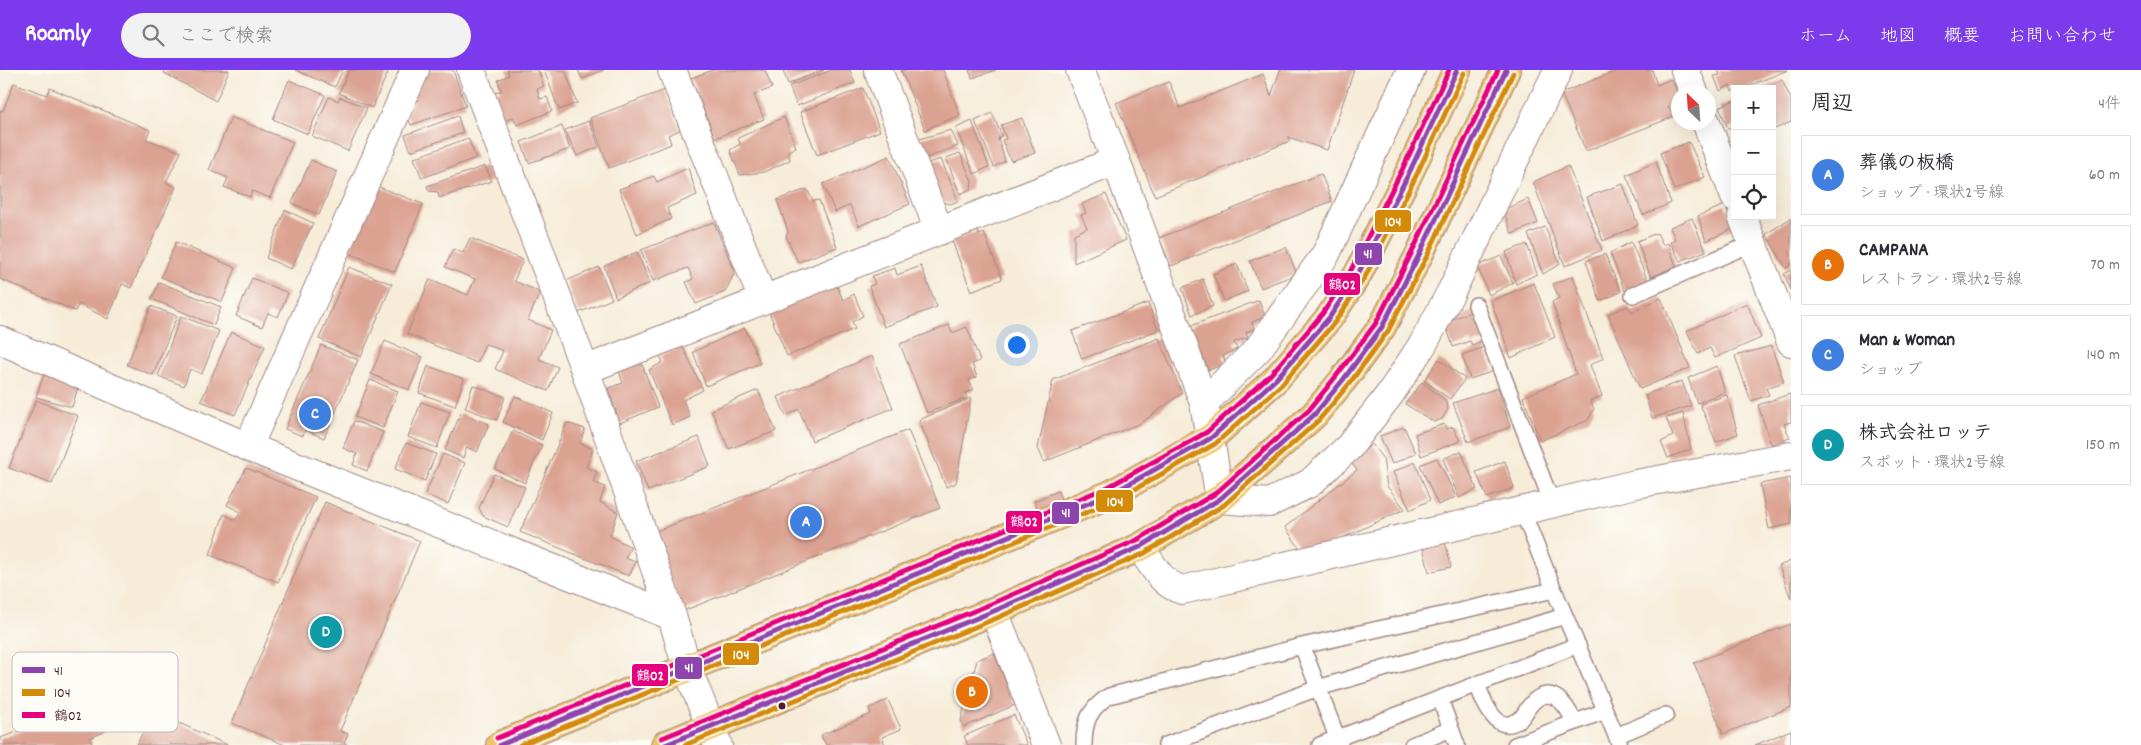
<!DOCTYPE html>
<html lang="ja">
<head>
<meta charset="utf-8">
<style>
  :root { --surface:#fff; --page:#f2f2f3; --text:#2b2b33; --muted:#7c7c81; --line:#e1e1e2; --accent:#7c3aed }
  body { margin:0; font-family:Dekko,"Klee One",sans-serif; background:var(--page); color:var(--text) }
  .controls { position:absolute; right:15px; top:15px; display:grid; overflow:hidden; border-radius:0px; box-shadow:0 5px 20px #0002 }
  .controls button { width:45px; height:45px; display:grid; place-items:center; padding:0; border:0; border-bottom:1px solid var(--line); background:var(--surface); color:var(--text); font:25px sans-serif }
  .compass { position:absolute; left:1671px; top:15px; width:45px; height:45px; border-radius:50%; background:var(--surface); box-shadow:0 5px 20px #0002; rotate:335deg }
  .you { position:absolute; left:1016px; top:274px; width:18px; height:18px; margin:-12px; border:4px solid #fff; border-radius:50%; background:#1a73e8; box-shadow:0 0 0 8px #1a73e833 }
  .badge { display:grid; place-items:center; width:32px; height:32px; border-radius:50%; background:var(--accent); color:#fff; font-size:16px; font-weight:700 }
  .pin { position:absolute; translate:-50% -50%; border:2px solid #fff; box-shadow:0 1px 5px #0006 }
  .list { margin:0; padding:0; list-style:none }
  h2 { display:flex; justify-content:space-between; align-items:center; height:65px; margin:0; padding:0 20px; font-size:21px }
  h2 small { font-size:16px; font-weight:400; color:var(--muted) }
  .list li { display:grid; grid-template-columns:32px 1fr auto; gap:15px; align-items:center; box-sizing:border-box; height:80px; margin:0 10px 10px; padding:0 10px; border:1px solid var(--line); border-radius:0px }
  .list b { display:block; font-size:19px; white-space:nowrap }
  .list p { margin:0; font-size:16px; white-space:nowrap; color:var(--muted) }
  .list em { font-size:16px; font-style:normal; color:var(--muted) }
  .icon { flex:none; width:28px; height:28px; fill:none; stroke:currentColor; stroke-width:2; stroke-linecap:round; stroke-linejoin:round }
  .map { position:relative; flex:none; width:1791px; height:675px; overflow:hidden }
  header { display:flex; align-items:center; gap:30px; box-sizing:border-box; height:70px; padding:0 25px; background:var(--accent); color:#fff }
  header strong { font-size:24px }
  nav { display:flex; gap:28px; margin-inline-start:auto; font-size:18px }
  .search { width:350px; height:45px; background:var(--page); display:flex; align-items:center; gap:12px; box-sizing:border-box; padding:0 18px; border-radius:28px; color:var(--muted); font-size:19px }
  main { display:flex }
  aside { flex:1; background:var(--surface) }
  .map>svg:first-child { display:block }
  .building { fill:#dba292 }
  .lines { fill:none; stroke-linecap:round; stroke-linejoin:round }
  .service-casing { stroke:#a08682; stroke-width:18 }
  .minor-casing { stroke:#a08682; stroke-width:30 }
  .primary-casing { stroke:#a08682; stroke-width:30 }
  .service { stroke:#fff; stroke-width:15 }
  .minor { stroke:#fff; stroke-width:28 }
  .primary { stroke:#efc469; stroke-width:28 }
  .bus-1-casing { stroke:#fdfcf7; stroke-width:9 }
  .bus-2-casing { stroke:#fdfcf7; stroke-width:9 }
  .bus-3-casing { stroke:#fdfcf7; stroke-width:9 }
  .bus-1 { stroke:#8e44ad; stroke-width:5 }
  .bus-2 { stroke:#d48b09; stroke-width:5 }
  .bus-3 { stroke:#e5007d; stroke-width:5 }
  .bus-dot { fill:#4a1f2b; stroke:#fdfcf7; stroke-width:2 }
  .key { fill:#fdfcf7; stroke:#c7baba; stroke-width:1 }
  .key-label { font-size:14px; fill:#4a1f2b }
  .line-badge { stroke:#fdfcf7; stroke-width:2 }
  .badge-label { font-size:14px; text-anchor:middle; font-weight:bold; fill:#fff }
</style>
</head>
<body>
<header>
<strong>Roamly</strong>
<div class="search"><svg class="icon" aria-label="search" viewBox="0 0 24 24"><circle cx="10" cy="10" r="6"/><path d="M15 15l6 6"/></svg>ここで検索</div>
<nav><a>ホーム</a><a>地図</a><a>概要</a><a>お問い合わせ</a></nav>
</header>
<main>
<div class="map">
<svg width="1791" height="675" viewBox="0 0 1791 675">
  <rect width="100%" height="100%" fill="#fdfcf7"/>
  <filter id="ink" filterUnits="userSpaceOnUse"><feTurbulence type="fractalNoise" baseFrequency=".02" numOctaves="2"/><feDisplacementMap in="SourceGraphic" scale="10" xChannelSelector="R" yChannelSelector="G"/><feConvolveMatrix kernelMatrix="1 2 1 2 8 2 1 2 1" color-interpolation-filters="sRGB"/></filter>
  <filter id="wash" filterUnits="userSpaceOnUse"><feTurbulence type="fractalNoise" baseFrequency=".0096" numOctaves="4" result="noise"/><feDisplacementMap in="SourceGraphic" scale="20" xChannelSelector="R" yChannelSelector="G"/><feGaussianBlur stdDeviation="1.12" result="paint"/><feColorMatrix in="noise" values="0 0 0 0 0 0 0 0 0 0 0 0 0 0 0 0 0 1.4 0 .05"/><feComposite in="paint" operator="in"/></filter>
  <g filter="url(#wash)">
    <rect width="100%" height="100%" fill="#f6ecd8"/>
    <g id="blocks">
      <!-- building -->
      <path class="building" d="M 165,0 L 229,0 L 216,31 L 164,3 Z
        M 295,0 L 343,0 L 335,17 Z
        M 349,0 L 389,0 L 372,38 L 339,23 Z
        M 426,0 L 453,0 L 466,36 L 411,55 L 407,45 Z
        M 507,0 L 538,0 L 544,16 L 537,19 L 540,29 L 547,27 L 552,41 L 517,55 L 513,47 L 505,51 L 494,23 L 501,21 L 498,10 L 509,5 Z
        M 544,0 L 565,0 L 577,33 L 559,40 Z
        M 578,0 L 604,0 L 582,9 Z
        M 713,0 L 765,0 L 772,18 L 754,25 L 764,49 L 715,68 L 691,8 Z
        M 783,0 L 824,0 L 788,14 Z
        M 832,0 L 850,0 L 855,13 L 797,36 L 789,16 Z
        M 901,0 L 943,0 L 960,45 L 925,60 Z
        M 969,0 L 996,0 L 972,8 Z
        M 1280,0 L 1354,0 L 1327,80 L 1288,67 L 1290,71 L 1155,126 L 1116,33 L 1169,12 L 1180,38 L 1263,4 L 1271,26 Z
        M 1618,0 L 1652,0 L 1657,15 L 1671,9 L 1678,24 L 1678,29 L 1668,35 L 1673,47 L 1586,81 L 1561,23 Z
        M 1718,0 L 1788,0 L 1741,19 L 1735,19 L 1732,22 L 1730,15 L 1720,21 L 1714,6 L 1720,5 Z
        M 289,10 L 325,25 L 308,64 L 273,49 Z
        M 1782,10 L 1791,29 L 1791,52 L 1772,60 L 1772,19 L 1762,19 Z
        M 14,13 L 47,25 L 50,18 L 150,60 L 146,69 L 181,82 L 166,112 L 176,117 L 131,218 L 122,214 L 108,249 L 79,234 L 75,241 L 0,209 L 0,40 L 3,41 Z
        M 863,18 L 880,61 L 817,85 L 800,42 Z
        M 665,20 L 680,60 L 668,65 L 671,74 L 609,98 L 590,48 Z
        M 329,27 L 338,31 L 340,27 L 367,38 L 348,81 L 312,66 Z
        M 1735,30 L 1735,56 L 1728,58 L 1719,37 Z
        M 992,43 L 1002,66 L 998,68 L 1005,91 L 994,97 L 975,51 Z
        M 458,46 L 463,63 L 411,81 L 405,65 Z
        M 231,47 L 293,72 L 270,128 L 252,121 L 250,127 L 224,117 L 228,108 L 209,100 Z
        M 784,47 L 796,77 L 788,81 L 790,90 L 764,102 L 740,105 L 730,80 L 740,74 L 738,68 Z
        M 1022,48 L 1035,83 L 1011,91 L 1002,70 L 1006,69 L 1001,55 Z
        M 589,51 L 599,77 L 577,86 L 565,60 Z
        M 972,51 L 989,97 L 974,104 L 956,58 Z
        M 562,56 L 570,79 L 529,93 L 521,72 Z
        M 951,60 L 958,76 L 926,88 L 919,69 Z
        M 468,68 L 476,88 L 422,108 L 414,88 Z
        M 1689,72 L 1705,107 L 1674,120 L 1660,83 Z
        M 960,83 L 972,111 L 971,119 L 960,124 L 946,88 Z
        M 889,86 L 910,134 L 859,156 L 850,135 L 835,142 L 823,114 Z
        M 941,89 L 958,131 L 950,134 L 939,131 L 925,94 Z
        M 311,90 L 337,102 L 319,145 L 292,133 Z
        M 1656,92 L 1671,133 L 1643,145 L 1626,105 Z
        M 485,96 L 492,111 L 439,128 L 438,122 L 429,121 L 427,116 Z
        M 1568,96 L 1602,180 L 1565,196 L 1533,112 Z
        M 688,98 L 697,125 L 667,138 L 671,149 L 637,164 L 619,119 L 654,106 L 657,112 Z
        M 1321,104 L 1332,131 L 1171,196 L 1159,168 Z
        M 1623,114 L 1638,155 L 1603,171 L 1587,127 Z
        M 376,116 L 423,134 L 395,202 L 349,183 Z
        M 807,119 L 813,131 L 819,130 L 837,177 L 798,192 L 786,166 L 788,161 L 777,130 Z
        M 1106,124 L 1126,170 L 1074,193 L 1074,164 L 1087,158 L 1081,145 L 1086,143 L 1082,134 Z
        M 1528,129 L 1538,153 L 1512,164 L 1503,140 Z
        M 1725,135 L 1734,158 L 1706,171 L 1698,146 Z
        M 285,140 L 313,153 L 291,199 L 266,188 Z
        M 1692,148 L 1706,181 L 1680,191 L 1670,172 L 1675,169 L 1670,157 Z
        M 1791,148 L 1791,195 L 1786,198 L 1766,164 Z
        M 714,152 L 735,202 L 725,222 L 696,234 L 686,212 L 693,209 L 688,198 L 653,211 L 641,180 Z
        M 1545,157 L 1560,194 L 1543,204 L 1528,164 Z
        M 978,161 L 979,165 L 984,163 L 1002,209 L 971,221 L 952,171 Z
        M 1657,163 L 1663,175 L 1668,173 L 1676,196 L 1651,207 L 1637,171 Z
        M 470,168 L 523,190 L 514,211 L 540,222 L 528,250 L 551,260 L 539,289 L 558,297 L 548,321 L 495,299 L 503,281 L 485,274 L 477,293 L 407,264 L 430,209 L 468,225 L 475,209 L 445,197 L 453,179 L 463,183 Z
        M 176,172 L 236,198 L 222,232 L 161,207 Z
        M 1631,172 L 1648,211 L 1625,221 L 1610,183 Z
        M 1527,174 L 1537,204 L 1516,214 L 1506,182 Z
        M 1286,177 L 1297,204 L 1261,218 L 1250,191 Z
        M 637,182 L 650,213 L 616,228 L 604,196 Z
        M 1605,184 L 1621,222 L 1600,231 L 1586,191 Z
        M 1501,186 L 1513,213 L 1489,225 L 1477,196 Z
        M 1237,194 L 1248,221 L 1224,231 L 1213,204 Z
        M 921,196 L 937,237 L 884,257 L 869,216 L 875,214 L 872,206 L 895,198 L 897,205 Z
        M 349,197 L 392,214 L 361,287 L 319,269 Z
        M 599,197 L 612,229 L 578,243 L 566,211 Z
        M 1791,200 L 1791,220 L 1784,204 Z
        M 1573,206 L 1603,288 L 1590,295 L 1602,326 L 1590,331 L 1594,339 L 1588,350 L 1540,371 L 1523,327 L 1576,304 L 1552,232 L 1559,228 L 1553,214 Z
        M 252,208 L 288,223 L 278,247 L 268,243 L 262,257 L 236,246 Z
        M 1203,209 L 1213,236 L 1192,245 L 1182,218 Z
        M 159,212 L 221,237 L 214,255 L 152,229 Z
        M 1534,213 L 1555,267 L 1511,288 L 1491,231 Z
        M 837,216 L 843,230 L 854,224 L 863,246 L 852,252 L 855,259 L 787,286 L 769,242 Z
        M 1661,228 L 1690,298 L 1640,319 L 1608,244 L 1628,236 L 1632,242 Z
        M 1259,230 L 1265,247 L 1252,252 L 1254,259 L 1246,262 L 1248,267 L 1234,272 L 1237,279 L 1223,286 L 1226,294 L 1208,300 L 1191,256 Z
        M 1148,233 L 1158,260 L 1082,289 L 1072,261 Z
        M 1747,233 L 1761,268 L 1715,288 L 1710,278 L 1698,284 L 1687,261 Z
        M 151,236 L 177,246 L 153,305 L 127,295 Z
        M 1473,241 L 1485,270 L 1472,275 L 1470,271 L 1453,277 L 1445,252 Z
        M 181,246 L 219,261 L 202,304 L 190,299 L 184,316 L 158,306 Z
        M 949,255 L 952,263 L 967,257 L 980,291 L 972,294 L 977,307 L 969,310 L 973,320 L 965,323 L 967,328 L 927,343 L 900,274 Z
        M 745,258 L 760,293 L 706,316 L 693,282 Z
        M 231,262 L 265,276 L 235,345 L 201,331 Z
        M 1159,268 L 1182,323 L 1141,353 L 1044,392 L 1038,378 L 1053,310 Z
        M 385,271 L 423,287 L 409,320 L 371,304 Z
        M 321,275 L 358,290 L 324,368 L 305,360 L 303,366 L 285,359 Z
        M 1771,276 L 1784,312 L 1766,318 L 1769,325 L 1751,331 L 1735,286 Z
        M 683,277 L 703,320 L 683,330 L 690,347 L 672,355 L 649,300 L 663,292 L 660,286 Z
        M 1484,277 L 1494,301 L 1470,309 L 1462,285 Z
        M 872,286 L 893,338 L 812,371 L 799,339 L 786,346 L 778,327 Z
        M 1439,289 L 1465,309 L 1450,329 L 1424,311 Z
        M 642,294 L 658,337 L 620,353 L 608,318 L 623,313 L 619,301 Z
        M 428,296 L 464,309 L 455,336 L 419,323 Z
        M 1717,296 L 1725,322 L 1697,333 L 1688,308 Z
        M 45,301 L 79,314 L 72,337 L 36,327 Z
        M 370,310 L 398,321 L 383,358 L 355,347 Z
        M 1682,311 L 1691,336 L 1652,348 L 1645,325 Z
        M 1422,312 L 1445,330 L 1448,339 L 1442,349 L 1434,352 L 1405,334 Z
        M 473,315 L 505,327 L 497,350 L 465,338 Z
        M 1498,318 L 1510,357 L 1468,372 L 1453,333 Z
        M 758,320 L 776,361 L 729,379 L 711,340 Z
        M 1790,324 L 1791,352 L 1784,354 L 1790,368 L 1771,374 L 1758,335 Z
        M 1727,325 L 1738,364 L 1716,372 L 1700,334 Z
        M 515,326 L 553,343 L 542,370 L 503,352 Z
        M 971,328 L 956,413 L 946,417 L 919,350 Z
        M 36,330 L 78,346 L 52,414 L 9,398 Z
        M 421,332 L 450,342 L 437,378 L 408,367 Z
        M 461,343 L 489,354 L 477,382 L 467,377 L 463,388 L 445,380 Z
        M 1683,343 L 1691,379 L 1668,388 L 1661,372 L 1673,366 L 1666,348 Z
        M 354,351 L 383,362 L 367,401 L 353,395 L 357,384 L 343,378 Z
        M 567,353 L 585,359 L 580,373 L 593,379 L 586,397 L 597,402 L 593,412 L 605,417 L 600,432 L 618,442 L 610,466 L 631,477 L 625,488 L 636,492 L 629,506 L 520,462 Z
        M 1444,354 L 1447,359 L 1453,357 L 1460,371 L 1421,386 L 1415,364 Z
        M 1404,357 L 1416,383 L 1392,394 L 1380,366 Z
        M 908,360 L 940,438 L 683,541 L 652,463 Z
        M 513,361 L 542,375 L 525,413 L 495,399 Z
        M 699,367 L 710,396 L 648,421 L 636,391 Z
        M 406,373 L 436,384 L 425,411 L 395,399 Z
        M 1372,374 L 1383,389 L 1387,416 L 1405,439 L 1323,477 L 1303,483 L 1285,457 L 1357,400 L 1350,392 Z
        M 1461,381 L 1477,419 L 1459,428 L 1443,389 Z
        M 443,384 L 465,393 L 448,434 L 425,424 Z
        M 1437,388 L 1456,427 L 1438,435 L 1420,395 Z
        M 1505,391 L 1514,418 L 1487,428 L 1476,402 Z
        M 1415,392 L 1430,430 L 1410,440 L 1393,402 Z
        M 246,398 L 316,427 L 278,512 L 210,485 L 224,444 L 235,450 L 241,442 L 227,435 Z
        M 494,404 L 525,417 L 508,457 L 483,446 L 479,438 Z
        M 1791,408 L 1791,454 L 1769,459 L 1760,414 Z
        M 1058,421 L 1062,432 L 1039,441 L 1034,431 Z
        M 325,432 L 420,471 L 340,661 L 348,664 L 344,673 L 348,675 L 285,675 L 232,653 Z
        M 1445,471 L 1451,497 L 1429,502 L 1423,477 Z
        M 1791,491 L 1791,529 L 1779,496 Z
        M 1791,554 L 1791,637 L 1723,664 L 1694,593 Z
        M 994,583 L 1015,635 L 964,657 L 961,650 L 977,590 Z
        M 888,630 L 901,659 L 882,667 L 885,675 L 826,675 L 821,665 L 871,644 L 869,638 Z
        M 93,636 L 104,662 L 90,668 L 92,675 L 0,675 L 0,668 Z
        M 152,641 L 228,675 L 137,675 Z
        M 1014,645 L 1027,675 L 968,675 L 964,666 Z
        M 1791,660 L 1791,675 L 1755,675 Z"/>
    </g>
  </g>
  <g filter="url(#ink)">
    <use href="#blocks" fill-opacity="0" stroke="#a08682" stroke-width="1"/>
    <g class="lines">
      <!-- service casing -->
      <g class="service-casing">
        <path id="service" d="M 1633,225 L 1753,173
          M 1476,235 L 1552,433
          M 1522,440 L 1554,520
          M 1302,576 L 1340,675
          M 1477,614 C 1483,630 1496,668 1520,649 C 1525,645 1527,638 1532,633 C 1551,613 1567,635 1574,652
          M 1440,629 L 1457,675
          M 1616,666 L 1666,645
          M 1084,675 C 1084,652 1089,639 1109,626 L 1302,576 L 1554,520 L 1620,675
          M 1166,675 L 1318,618 L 1565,546
          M 1320,675 L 1578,575
          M 1412,675 L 1451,659
          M 1515,675 L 1605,641"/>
      </g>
      <!-- minor casing -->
      <g class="minor-casing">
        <path id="minor" d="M 471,0 L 585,300 L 672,546 L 687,598 L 718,675
          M 672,0 L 763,230
          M 878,0 L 939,161
          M 1080,0 L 1116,91 L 1204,333 L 1220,429 L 1269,433 L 1310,413 L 1349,377 L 1390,324 L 1423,274 L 1451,222 L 1558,0
          M 1685,0 L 1694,22
          M 1706,52 L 1735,127
          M 1742,146 L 1791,272
          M 0,270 L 248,377 L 672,546
          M 585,300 L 1116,91
          M 1204,333 L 1258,279 L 1326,184 L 1411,0
          M 248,377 L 415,0
          M 1140,477 C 1152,494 1161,514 1182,520 L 1636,414 L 1791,386
          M 994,541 L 1046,675"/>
      </g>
      <!-- primary casing -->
      <g class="primary-casing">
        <path id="primary" d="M 500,675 L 1111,424 L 1211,368 L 1276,309 L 1329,248 L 1358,204 L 1409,103 L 1457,0
          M 665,675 L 994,541 L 1140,477 L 1220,429 L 1314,345 L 1343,310 L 1382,257 L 1420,183 L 1506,0"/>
      </g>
      <!-- service -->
      <use href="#service" class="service"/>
      <!-- minor -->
      <use href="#minor" class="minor"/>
      <!-- primary -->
      <use href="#primary" class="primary"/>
      <!-- bus-1 casing -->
      <g class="bus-1-casing">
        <path id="bus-1" d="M 500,675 L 1111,424 L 1211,368 L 1276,309 L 1329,248 L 1358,204 L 1409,103 L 1457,0
          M 665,675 L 994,541 L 1140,477 L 1220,429 L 1314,345 L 1343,310 L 1382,257 L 1420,183 L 1506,0"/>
      </g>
      <!-- bus-2 casing -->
      <g class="bus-2-casing">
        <path id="bus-2" d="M 520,675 L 1114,431 L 1215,374 L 1281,315 L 1335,252 L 1365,207 L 1416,106 L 1464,3
          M 685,675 L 997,548 L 1143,484 L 1224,435 L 1319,350 L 1349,314 L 1388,261 L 1427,186 L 1513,3"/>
      </g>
      <!-- bus-3 casing -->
      <g class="bus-3-casing">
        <path id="bus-3" d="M 497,668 L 1108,417 L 1207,362 L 1271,304 L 1323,243 L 1351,200 L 1402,100 L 1449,0
          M 662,668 L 991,534 L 1137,470 L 1216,423 L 1309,340 L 1337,305 L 1376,253 L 1413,180 L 1498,0"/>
      </g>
      <!-- bus-1 -->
      <use href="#bus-1" class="bus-1"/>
      <!-- bus-2 -->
      <use href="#bus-2" class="bus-2"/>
      <!-- bus-3 -->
      <use href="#bus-3" class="bus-3"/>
    </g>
  </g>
  <!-- markers -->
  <circle class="bus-dot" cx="782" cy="636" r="4.5"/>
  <!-- legend -->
  <rect x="12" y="582" width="166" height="80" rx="8" class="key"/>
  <rect x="22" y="597" width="23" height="6" fill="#8e44ad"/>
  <rect x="22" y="619" width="23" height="7" fill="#d48b09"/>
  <rect x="22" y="642" width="23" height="6" fill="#e5007d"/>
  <g class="key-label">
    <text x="54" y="605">41</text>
    <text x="54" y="627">104</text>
    <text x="54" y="650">鶴02</text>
  </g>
  <g class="line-badge">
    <rect x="1374" y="139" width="38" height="24" rx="5" fill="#d48b09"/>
    <rect x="1354" y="172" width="29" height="24" rx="5" fill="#8e44ad"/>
    <rect x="1323" y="202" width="38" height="24" rx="5" fill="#e5007d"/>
    <rect x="1095" y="419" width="39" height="24" rx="5" fill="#d48b09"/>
    <rect x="1051" y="431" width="29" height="24" rx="5" fill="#8e44ad"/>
    <rect x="1005" y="440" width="38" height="24" rx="5" fill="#e5007d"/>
    <rect x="722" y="572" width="38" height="24" rx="5" fill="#d48b09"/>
    <rect x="674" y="586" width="29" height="24" rx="5" fill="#8e44ad"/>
    <rect x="631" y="593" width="38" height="24" rx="5" fill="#e5007d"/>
  </g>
  <g class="badge-label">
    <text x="1393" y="156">104</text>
    <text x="1368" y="188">41</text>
    <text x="1342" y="219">鶴02</text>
    <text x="1115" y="436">104</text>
    <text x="1066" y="447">41</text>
    <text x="1024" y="456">鶴02</text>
    <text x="741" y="589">104</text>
    <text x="689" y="602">41</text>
    <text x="650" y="610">鶴02</text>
  </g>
</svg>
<div class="controls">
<button>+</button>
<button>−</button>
<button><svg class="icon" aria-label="locate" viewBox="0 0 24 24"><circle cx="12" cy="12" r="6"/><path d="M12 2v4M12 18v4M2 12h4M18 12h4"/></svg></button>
</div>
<svg class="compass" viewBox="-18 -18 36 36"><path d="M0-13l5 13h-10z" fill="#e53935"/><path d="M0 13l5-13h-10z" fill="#7c7c81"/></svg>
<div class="you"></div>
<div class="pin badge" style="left:806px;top:452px;background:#3f7fe0">A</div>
<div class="pin badge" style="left:972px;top:622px;background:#e8710a">B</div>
<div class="pin badge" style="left:315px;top:344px;background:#3f7fe0">C</div>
<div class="pin badge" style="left:326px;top:562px;background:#0f9aa8">D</div>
</div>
<aside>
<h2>周辺<small>4件</small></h2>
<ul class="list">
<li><span class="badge" style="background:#3f7fe0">A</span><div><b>葬儀の板橋</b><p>ショップ · 環状2号線</p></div><em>60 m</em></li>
<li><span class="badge" style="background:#e8710a">B</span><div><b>CAMPANA</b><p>レストラン · 環状2号線</p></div><em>70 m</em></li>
<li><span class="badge" style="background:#3f7fe0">C</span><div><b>Man &amp; Woman</b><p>ショップ</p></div><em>140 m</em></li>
<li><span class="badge" style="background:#0f9aa8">D</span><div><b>株式会社ロッテ</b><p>スポット · 環状2号線</p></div><em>150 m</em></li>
</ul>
</aside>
</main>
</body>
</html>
